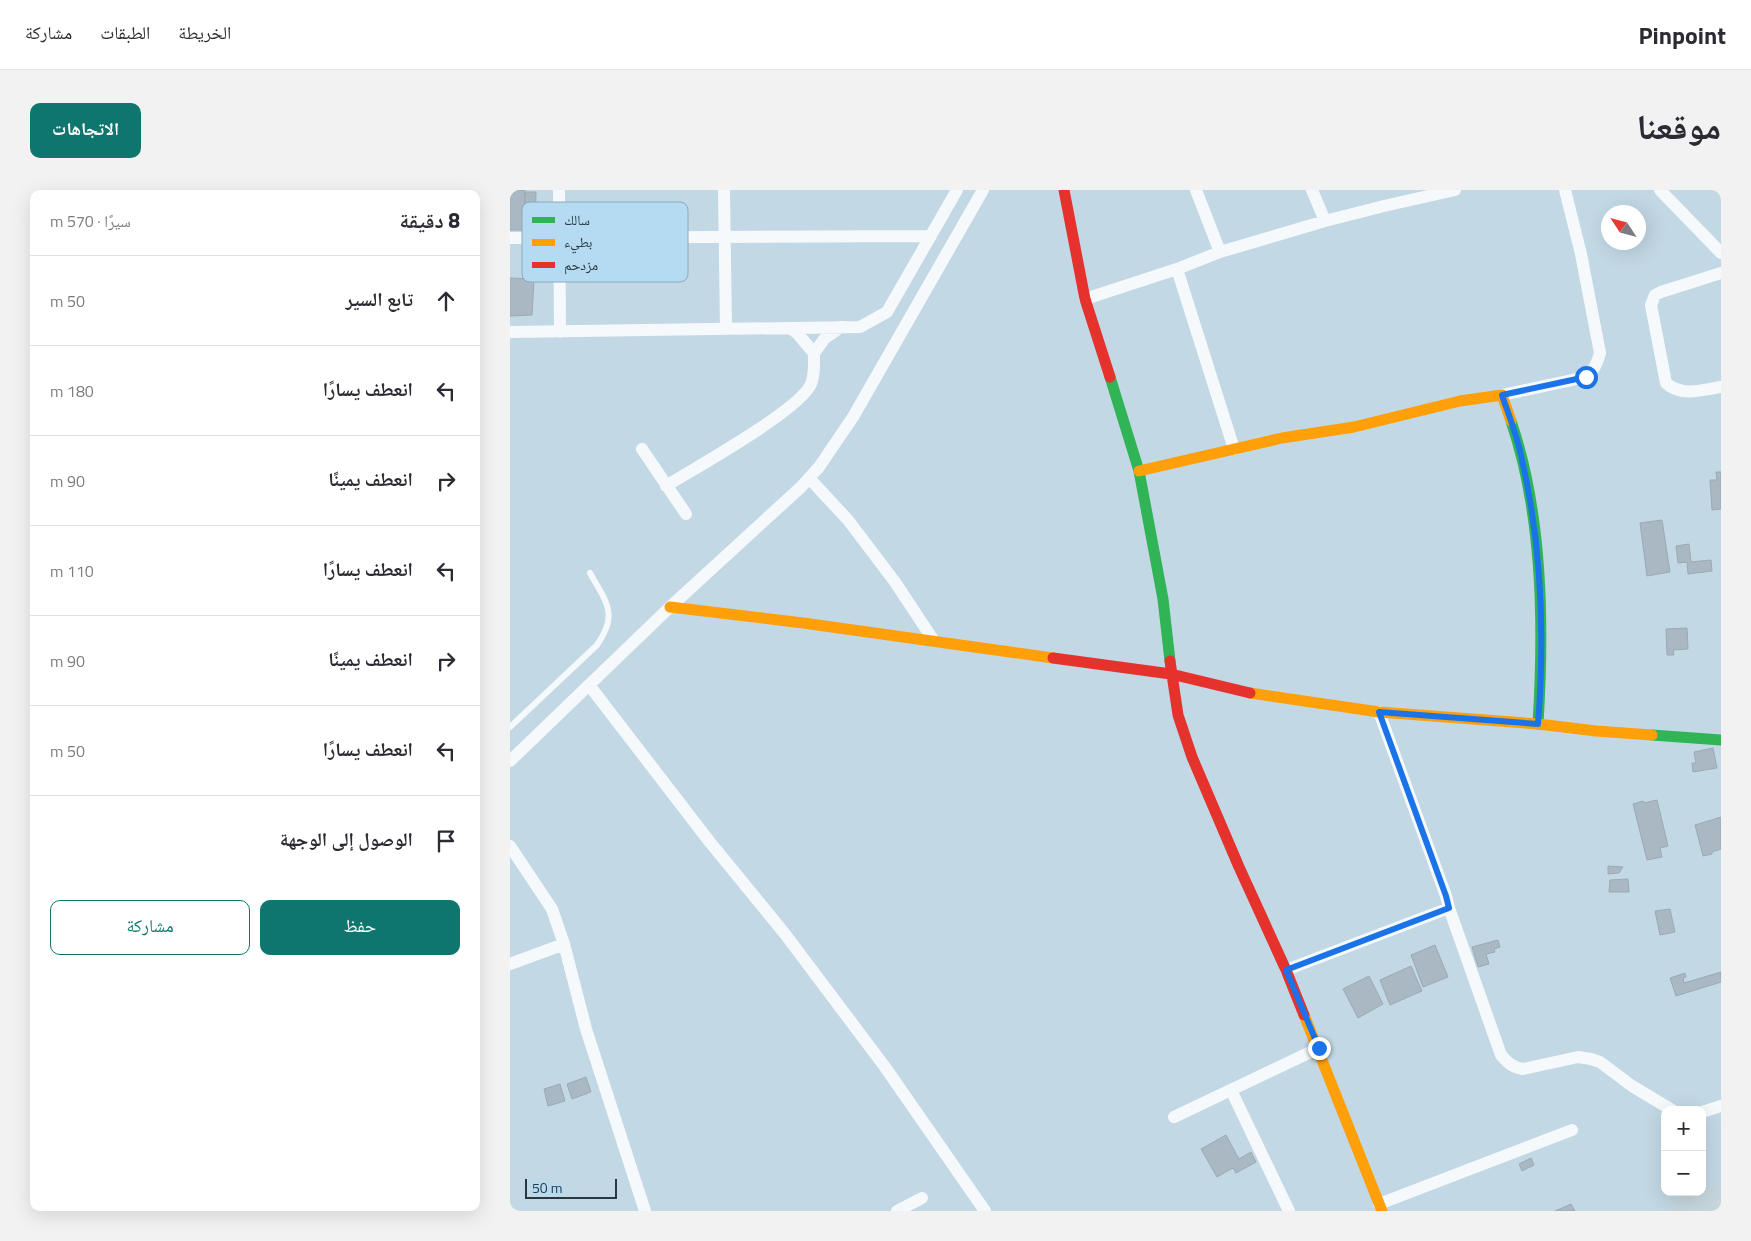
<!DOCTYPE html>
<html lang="ar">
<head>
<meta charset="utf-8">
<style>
  :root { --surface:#fff; --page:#f2f2f3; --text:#2b2b33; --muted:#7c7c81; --line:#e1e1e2; --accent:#0f766e }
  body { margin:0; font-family:"Titillium Web","Noto Naskh Arabic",sans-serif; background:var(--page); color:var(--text); direction:rtl }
  .controls { position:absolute; right:15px; bottom:15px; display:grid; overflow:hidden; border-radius:10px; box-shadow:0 5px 20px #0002 }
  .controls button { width:45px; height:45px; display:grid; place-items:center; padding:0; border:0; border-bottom:1px solid var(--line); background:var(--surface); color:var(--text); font:25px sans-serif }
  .compass { position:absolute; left:1091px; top:15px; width:45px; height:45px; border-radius:50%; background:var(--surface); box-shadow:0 5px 20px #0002; rotate:306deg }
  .scale { position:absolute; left:15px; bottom:12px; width:92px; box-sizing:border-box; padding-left:5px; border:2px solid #283841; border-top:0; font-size:14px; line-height:18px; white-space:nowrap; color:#283841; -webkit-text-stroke:4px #b4dbf2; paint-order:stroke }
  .stop { position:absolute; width:15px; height:15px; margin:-11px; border:4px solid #1a73e8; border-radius:50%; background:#fff }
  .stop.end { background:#1a73e8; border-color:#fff; box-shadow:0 1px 5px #0008 }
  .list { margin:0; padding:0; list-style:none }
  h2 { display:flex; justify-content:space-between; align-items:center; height:65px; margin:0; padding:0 20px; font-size:21px }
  h2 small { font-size:16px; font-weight:400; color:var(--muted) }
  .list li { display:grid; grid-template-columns:32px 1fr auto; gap:15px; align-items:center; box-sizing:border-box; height:90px; padding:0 20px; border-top:1px solid var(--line) }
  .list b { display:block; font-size:19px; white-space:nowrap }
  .list em { font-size:16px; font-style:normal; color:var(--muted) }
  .actions { display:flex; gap:10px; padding:15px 20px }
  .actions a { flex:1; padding:11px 0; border:1px solid var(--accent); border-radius:10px; text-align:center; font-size:18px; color:var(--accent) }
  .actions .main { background:var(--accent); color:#fff }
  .icon { flex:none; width:28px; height:28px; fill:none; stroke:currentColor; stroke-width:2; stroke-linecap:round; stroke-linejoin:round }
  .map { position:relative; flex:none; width:1211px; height:1021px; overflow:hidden; direction:ltr; border-radius:10px }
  header { display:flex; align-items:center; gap:30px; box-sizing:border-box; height:70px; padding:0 25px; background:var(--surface); border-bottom:1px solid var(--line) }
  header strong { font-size:24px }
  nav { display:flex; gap:28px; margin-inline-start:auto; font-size:18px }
  .intro { display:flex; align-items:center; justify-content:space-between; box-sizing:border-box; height:120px; padding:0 30px }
  h1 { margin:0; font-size:35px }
  .button { padding:12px 22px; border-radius:10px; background:var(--accent); color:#fff; font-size:18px; font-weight:700 }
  main { display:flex; gap:30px; padding:0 30px }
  aside { flex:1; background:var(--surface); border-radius:10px; box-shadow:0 5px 20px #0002 }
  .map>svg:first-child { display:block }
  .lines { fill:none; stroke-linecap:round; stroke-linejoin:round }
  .taxiway { stroke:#c7d6dd; stroke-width:34 }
  .building { fill:#a9b8c2; stroke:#9baab5 }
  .lane { stroke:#f6f9fb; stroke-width:6 }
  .street { stroke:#f6f9fb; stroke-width:12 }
  .fast { stroke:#30b455; stroke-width:11 }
  .slow { stroke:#ff9f0a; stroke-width:11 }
  .jam { stroke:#e5322d; stroke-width:11 }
  .route { stroke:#1a73e8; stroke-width:6 }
  .key { fill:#b4dbf2; stroke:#8aaabd; stroke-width:1 }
  .key-label { font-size:14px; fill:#283841 }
</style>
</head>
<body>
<header>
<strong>Pinpoint</strong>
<nav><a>الخريطة</a><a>الطبقات</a><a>مشاركة</a></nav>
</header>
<div class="intro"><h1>موقعنا</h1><a class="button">الاتجاهات</a></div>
<main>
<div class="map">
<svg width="1211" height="1021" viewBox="0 0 1211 1021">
  <rect width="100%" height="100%" fill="#c2d8e4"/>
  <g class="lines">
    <!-- taxiway -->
    <path class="taxiway" d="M 1180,1021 L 1185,1016 L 1211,1013"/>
  </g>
  <!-- building -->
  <path class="building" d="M 0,0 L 15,0 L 14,40 L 0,40 Z
    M 15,2 L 26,2 L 25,41 L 14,40 Z
    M 0,88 L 24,89 L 22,125 L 0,126 Z
    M 1206,282 L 1211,282 L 1211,319 L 1202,320 L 1200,290 L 1207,290 Z
    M 1152,330 L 1160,382 L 1137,386 L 1130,333 Z
    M 1179,354 L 1181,372 L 1201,370 L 1202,381 L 1178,384 L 1177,372 L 1168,373 L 1166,356 Z
    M 1177,438 L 1178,459 L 1163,460 L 1164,465 L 1157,465 L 1156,439 Z
    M 1203,558 L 1207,578 L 1183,582 L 1182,573 L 1186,573 L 1184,562 Z
    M 1147,610 L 1158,656 L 1150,658 L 1152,667 L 1137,670 L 1123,614 L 1133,611 L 1134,613 Z
    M 1211,627 L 1211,659 L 1202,662 L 1202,664 L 1193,666 L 1185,635 Z
    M 1098,676 L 1113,677 L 1109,683 L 1098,684 Z
    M 1118,689 L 1119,702 L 1099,702 L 1100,690 Z
    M 1160,719 L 1165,742 L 1150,745 L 1145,721 Z
    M 988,750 L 990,757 L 984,759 L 985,762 L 976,764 L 979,774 L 968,777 L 962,757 Z
    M 925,755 L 938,787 L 913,797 L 901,765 Z
    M 901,776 L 912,801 L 880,815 L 870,790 Z
    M 1211,782 L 1211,792 L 1166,806 L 1160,788 L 1175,783 L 1176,787 L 1173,788 L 1174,793 Z
    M 859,786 L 873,814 L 848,828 L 833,799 Z
    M 76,887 L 81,902 L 62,909 L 57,894 Z
    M 50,894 L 55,911 L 38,916 L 34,899 Z
    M 716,945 L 729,969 L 741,962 L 746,972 L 726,983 L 723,978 L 707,987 L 691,959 Z
    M 1021,968 L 1024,975 L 1012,981 L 1009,974 Z
    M 1061,1014 L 1065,1021 L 1045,1021 Z"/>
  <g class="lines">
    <!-- lane -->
    <path class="lane" d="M 0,537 L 87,455 C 109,424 96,412 80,383"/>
    <!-- street -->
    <path class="street" d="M 49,0 L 50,142
      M 214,0 L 216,139
      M 686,0 L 710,62
      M 802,0 L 815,31
      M 1150,0 L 1211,63
      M 0,48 L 421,46
      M 667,79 L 724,259
      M 1211,83 L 1151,102 L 1145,105 L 1141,115 L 1156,193 C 1171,207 1193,200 1211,197
      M 575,109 L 667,79 L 710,62 L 815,31 L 874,16 L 945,0
      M 0,142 L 350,137 L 377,122 L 447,0
      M 304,163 L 315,148 L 331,137
      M 992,205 L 1076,187 C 1084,180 1087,174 1090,163 L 1071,64 L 1055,0
      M 132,259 L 176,324
      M 299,288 L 338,330 L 385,392 L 424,451
      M 156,296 C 185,278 290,220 301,194 C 305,185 304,172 304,163 L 287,143 L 280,138
      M 79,495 L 199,651 L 275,744 L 375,877 L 475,1021
      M 0,571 L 160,417 L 291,297 L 309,277 L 343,227 L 473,0
      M 0,656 L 42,719 L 54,754 L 76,839 L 135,1021
      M 939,718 L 991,865 C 998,873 1002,877 1013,879 L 1068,867 L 1081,869 L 1090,872 L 1122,896 L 1162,920
      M 0,774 L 54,754
      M 776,780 L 939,718 L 936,706 L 869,522
      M 721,900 L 779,1021
      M 1192,922 L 1211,916
      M 664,927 L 809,858
      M 869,1014 L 1062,940
      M 387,1021 L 412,1008"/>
    <!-- fast -->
    <path class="fast" d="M 600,187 L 629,281 L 653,409 L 660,471
      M 1001,231 C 1033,325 1034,436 1028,534
      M 1142,545 L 1211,550"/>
    <!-- slow -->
    <path class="slow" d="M 629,281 L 772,248 L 844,237 L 950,211 L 992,205 L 1001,231
      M 160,417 L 293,433 L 543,468
      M 740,503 L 869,522 L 1028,534 L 1086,541 L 1142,545
      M 794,825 L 872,1021"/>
    <!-- jam -->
    <path class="jam" d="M 554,0 L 575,109 L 600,187
      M 543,468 L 661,484 L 740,503
      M 660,471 L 668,525 L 682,567 L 729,677 L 776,780 L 794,825"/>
  </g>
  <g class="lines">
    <!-- route -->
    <path class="route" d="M 809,858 L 776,780 L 939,718 L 936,706 L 869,522 L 1028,534 C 1035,445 1032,357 1012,270 C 1008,248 999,226 992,205 L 1076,187"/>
  </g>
  <!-- legend -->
  <rect x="12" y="12" width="166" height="80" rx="8" class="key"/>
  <rect x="22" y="27" width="23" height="6" fill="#30b455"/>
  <rect x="22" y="49" width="23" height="7" fill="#ff9f0a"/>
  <rect x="22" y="72" width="23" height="6" fill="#e5322d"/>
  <g class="key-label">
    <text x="54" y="35">سالك</text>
    <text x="54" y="57">بطيء</text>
    <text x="54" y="80">مزدحم</text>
  </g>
</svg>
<div class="controls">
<button>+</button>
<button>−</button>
</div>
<svg class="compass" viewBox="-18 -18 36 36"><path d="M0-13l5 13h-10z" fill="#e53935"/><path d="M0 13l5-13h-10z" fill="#7c7c81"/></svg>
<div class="scale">50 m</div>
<div class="stop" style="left:1076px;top:187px"></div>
<div class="stop end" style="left:809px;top:858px"></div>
</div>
<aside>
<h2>8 دقيقة<small>سيرًا · 570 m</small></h2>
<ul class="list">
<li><svg class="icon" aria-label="ahead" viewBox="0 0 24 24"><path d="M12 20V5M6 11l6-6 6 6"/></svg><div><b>تابع السير</b></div><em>50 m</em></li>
<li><svg class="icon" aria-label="left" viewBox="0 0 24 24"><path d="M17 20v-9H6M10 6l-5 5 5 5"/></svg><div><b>انعطف يسارًا</b></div><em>180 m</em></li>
<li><svg class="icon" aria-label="right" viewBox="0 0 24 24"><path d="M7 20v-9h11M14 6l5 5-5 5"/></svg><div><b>انعطف يمينًا</b></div><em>90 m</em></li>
<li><svg class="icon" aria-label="left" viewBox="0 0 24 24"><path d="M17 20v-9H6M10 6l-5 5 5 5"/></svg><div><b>انعطف يسارًا</b></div><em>110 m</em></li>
<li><svg class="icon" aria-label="right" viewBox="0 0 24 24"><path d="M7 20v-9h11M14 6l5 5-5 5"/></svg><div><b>انعطف يمينًا</b></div><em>90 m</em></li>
<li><svg class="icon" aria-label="left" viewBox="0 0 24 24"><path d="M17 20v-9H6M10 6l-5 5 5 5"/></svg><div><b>انعطف يسارًا</b></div><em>50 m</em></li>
<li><svg class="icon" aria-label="arrive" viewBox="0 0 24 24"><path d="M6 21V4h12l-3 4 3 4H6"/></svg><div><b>الوصول إلى الوجهة</b></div></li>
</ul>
<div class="actions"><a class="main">حفظ</a><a>مشاركة</a></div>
</aside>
</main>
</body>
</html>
